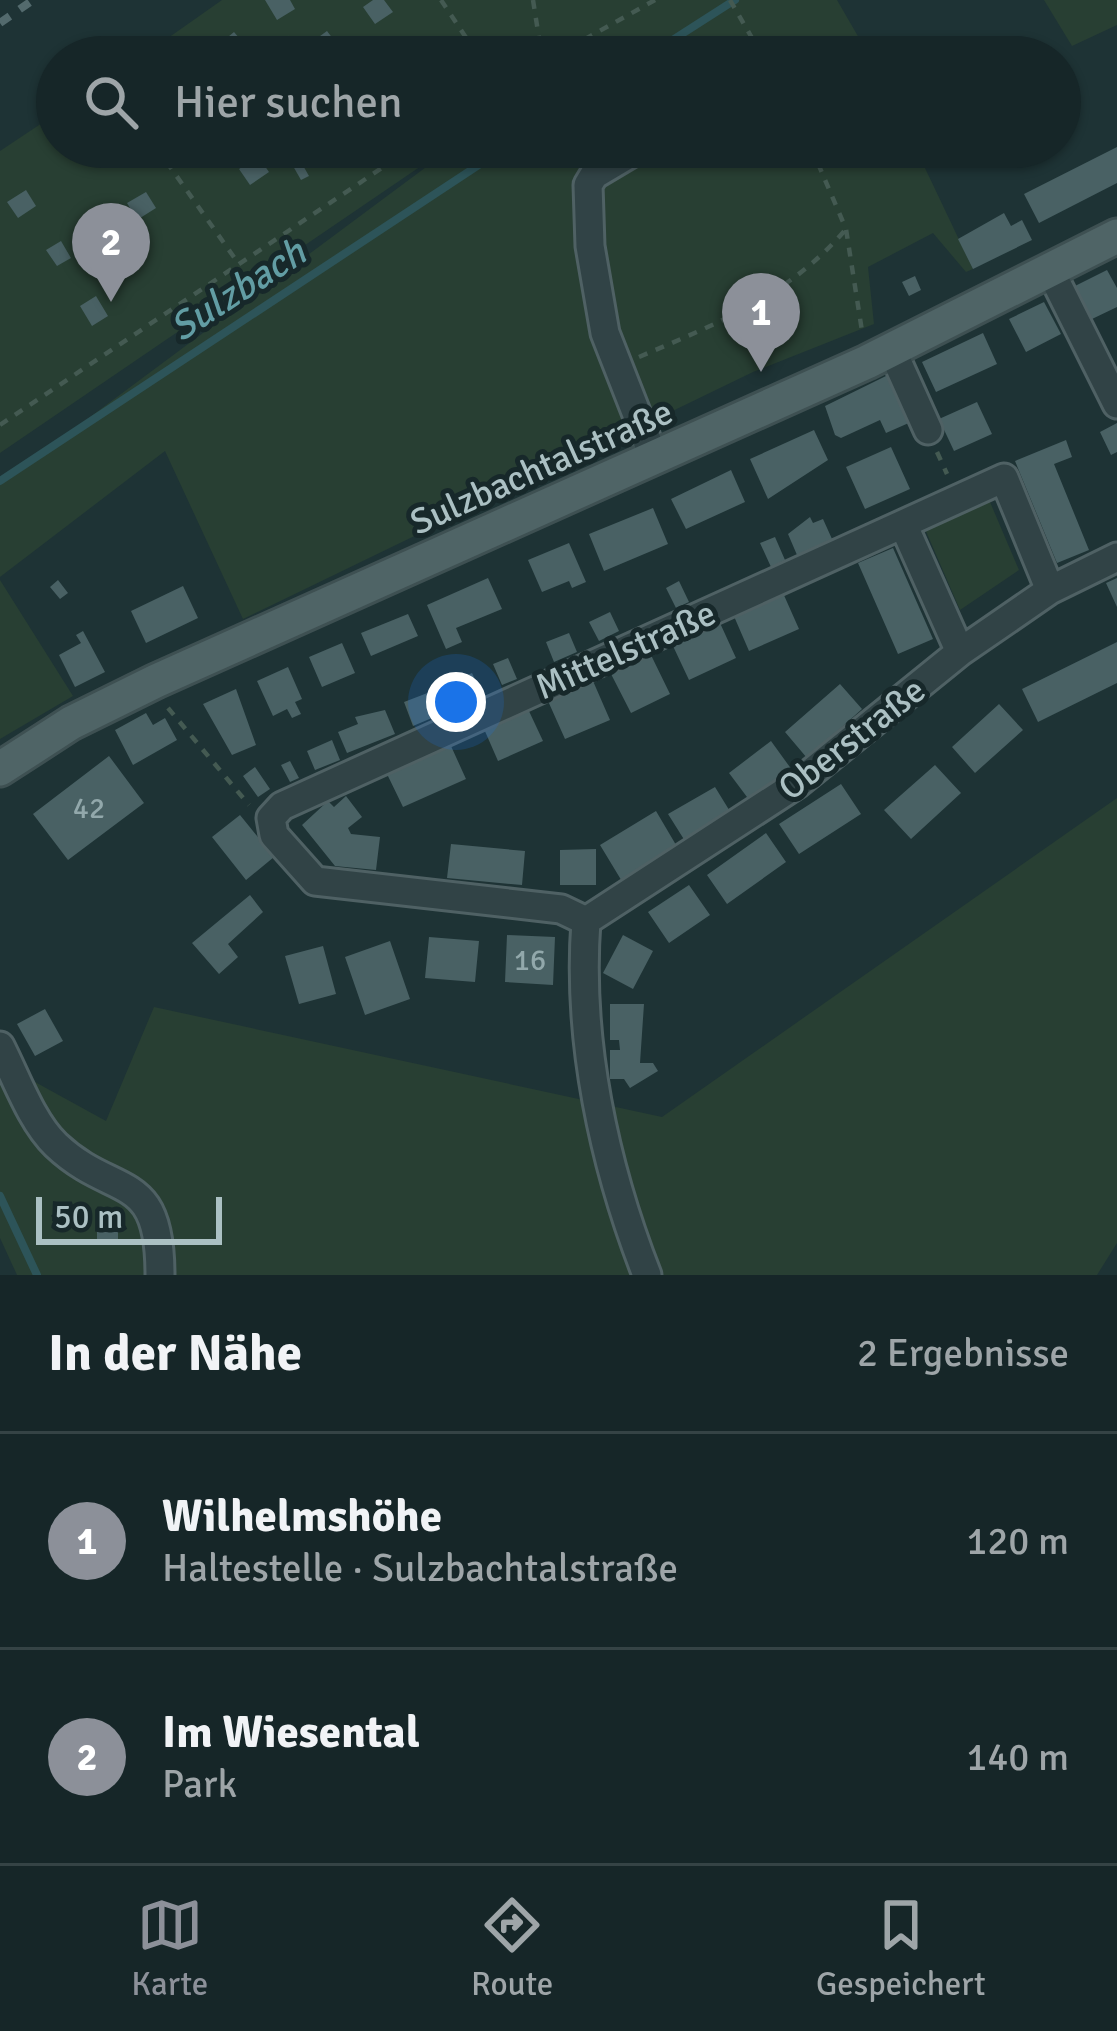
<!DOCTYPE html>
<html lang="de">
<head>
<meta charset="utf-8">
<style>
  :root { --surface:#162628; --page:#1f2e30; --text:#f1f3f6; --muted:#9ea5a8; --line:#354345; --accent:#8c9099 }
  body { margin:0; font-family:Signika,sans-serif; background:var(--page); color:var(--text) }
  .scale { position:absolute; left:36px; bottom:30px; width:186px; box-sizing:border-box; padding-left:12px; border:6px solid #abc0c3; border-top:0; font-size:33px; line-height:42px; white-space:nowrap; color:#abc0c3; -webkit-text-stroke:9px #17282a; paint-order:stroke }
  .you { position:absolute; left:456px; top:702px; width:42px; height:42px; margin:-30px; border:9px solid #fff; border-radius:50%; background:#1a73e8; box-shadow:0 0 0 18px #1a73e833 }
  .badge { display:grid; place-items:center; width:78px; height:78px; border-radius:50%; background:var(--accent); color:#fff; font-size:39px; font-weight:700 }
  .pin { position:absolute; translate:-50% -99px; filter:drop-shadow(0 3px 6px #0008) }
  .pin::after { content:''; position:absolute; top:63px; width:42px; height:36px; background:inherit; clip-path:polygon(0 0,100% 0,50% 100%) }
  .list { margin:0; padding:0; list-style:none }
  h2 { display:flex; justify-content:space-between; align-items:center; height:156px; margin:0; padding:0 48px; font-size:51px }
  h2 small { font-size:39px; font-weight:400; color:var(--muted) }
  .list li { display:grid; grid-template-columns:78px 1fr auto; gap:36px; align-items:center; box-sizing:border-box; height:216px; padding:0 48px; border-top:3px solid var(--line) }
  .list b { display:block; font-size:45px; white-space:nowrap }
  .list p { margin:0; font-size:39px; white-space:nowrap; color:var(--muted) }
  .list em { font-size:39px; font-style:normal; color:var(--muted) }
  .icon { flex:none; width:66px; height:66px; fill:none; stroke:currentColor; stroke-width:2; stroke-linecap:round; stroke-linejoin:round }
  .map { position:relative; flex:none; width:1117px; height:1275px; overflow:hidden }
  .search { position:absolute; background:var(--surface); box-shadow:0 3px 9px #0004; left:36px; right:36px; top:36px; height:132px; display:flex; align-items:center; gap:30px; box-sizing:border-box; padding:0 42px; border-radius:66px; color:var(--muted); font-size:45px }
  .sheet { height:588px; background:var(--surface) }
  nav { display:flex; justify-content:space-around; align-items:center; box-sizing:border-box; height:168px; border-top:3px solid var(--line); background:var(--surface); font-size:33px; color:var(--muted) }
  nav a { display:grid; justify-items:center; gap:6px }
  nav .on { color:var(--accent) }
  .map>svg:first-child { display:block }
  .green { fill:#283f33 }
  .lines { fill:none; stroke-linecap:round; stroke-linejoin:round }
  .stream { stroke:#2d5459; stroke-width:8 }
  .building { fill:#496164 }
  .minor-casing { stroke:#4f6164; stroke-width:33 }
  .major-casing { stroke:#3e5052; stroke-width:39 }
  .path { stroke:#445a52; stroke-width:4.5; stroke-dasharray:9 9; stroke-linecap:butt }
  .minor { stroke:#314346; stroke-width:27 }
  .major { stroke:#4f6466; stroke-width:33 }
  .rail { stroke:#536a6d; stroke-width:8; stroke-dasharray:12 12; stroke-linecap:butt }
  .labels { text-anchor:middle; stroke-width:10; stroke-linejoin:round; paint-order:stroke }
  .number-label { font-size:30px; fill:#92a8ab }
  .street-label { font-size:36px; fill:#abc0c3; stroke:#17282a }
  .water-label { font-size:39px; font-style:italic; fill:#629da4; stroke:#17282a }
</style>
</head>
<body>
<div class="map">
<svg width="1117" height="1275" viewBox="0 0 1117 1275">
  <rect width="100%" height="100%" fill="#1e3335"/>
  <!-- green -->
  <path class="green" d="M 222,0 L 837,0 L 870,57 L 141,57 Z
    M 1044,0 L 1117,0 L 1117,25 L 1072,46 Z
    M 57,113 L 57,147 L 449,147 L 0,453 L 0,151 Z
    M 453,147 L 915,147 L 973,269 L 966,272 L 933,233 L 868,267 L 874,324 L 753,372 L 243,619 L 165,451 L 0,577 L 0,484 Z
    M 990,502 L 1019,570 L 960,610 L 925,529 Z
    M 0,580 L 73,696 L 0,739 Z
    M 1117,798 L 1117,1243 L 1097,1275 L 17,1275 L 0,1238 L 0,1069 L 19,1104 L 35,1082 L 106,1121 L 154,1007 L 662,1117 Z"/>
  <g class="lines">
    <!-- stream -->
    <path class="stream" d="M 646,57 L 735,0
      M 0,481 L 506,147
      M 0,1196 L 37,1275"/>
  </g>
  <!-- building -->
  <path class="building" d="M 265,0 L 290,0 L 295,9 L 277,20 Z
    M 373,0 L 384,0 L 393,12 L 375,24 L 363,7 Z
    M 327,31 L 340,48 L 319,57 L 309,44 Z
    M 234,32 L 246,46 L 226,57 L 217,46 Z
    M 1117,147 L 1117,183 L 1039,223 L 1024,194 Z
    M 258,156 L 269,172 L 250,185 L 239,169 Z
    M 301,162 L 309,176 L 301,180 L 293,166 Z
    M 26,190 L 36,206 L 18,218 L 7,202 Z
    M 146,192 L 156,208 L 137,220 L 127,203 Z
    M 1004,213 L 1011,226 L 1022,220 L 1032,240 L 973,269 L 958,239 Z
    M 103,226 L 111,237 L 93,249 L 86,237 Z
    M 61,241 L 71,258 L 57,266 L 46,250 Z
    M 1107,270 L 1117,288 L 1117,307 L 1092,319 L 1075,286 Z
    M 915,276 L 921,290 L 909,296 L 902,282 Z
    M 96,296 L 108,316 L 92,326 L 80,306 Z
    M 1044,302 L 1061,334 L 1026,352 L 1009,319 Z
    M 983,333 L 997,364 L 936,392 L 922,362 Z
    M 888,375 L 911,422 L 886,433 L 880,420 L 841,438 L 835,435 L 825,406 Z
    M 977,402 L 992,434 L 954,451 L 939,419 Z
    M 1117,423 L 1117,452 L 1111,455 L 1100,432 Z
    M 814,430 L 828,460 L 768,499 L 750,459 Z
    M 1066,440 L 1072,457 L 1054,464 L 1089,550 L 1057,563 L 1015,461 Z
    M 891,447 L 910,489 L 865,509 L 846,467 Z
    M 731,470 L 745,502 L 686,529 L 671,499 Z
    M 653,508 L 668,544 L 604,571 L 589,534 Z
    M 810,517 L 813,523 L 823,519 L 832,539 L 797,555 L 788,534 Z
    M 775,537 L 785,560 L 771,567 L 760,543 Z
    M 569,543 L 586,582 L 572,588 L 569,581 L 542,592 L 528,560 Z
    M 893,548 L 933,639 L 898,654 L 858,563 Z
    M 488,578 L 502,609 L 456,628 L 462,642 L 446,649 L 427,605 Z
    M 1117,578 L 1117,607 L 1106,583 Z
    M 58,580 L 68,593 L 60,599 L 50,587 Z
    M 679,581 L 689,602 L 676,608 L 666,588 Z
    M 183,586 L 198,618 L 146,643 L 131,611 Z
    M 783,593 L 799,629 L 749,651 L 733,614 Z
    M 610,612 L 619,631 L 599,641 L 589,622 Z
    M 408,614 L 418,636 L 371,656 L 361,633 Z
    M 720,623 L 736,658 L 689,680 L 673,646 Z
    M 83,631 L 105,672 L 75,687 L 59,655 L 81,643 L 76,635 Z
    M 569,633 L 577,652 L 554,662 L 546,642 Z
    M 1117,642 L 1117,683 L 1038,722 L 1022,689 Z
    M 342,643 L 355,673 L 322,687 L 309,657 Z
    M 650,653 L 670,694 L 631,713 L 610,672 Z
    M 508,658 L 517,679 L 502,685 L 493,664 Z
    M 288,667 L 302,699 L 295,702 L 301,714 L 292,718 L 287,709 L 273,716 L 257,681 Z
    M 472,673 L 482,694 L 461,704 L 450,683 Z
    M 593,681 L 610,720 L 565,739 L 548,701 Z
    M 840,684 L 862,709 L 807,758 L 785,732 Z
    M 236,689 L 256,745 L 232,755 L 203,704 Z
    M 430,692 L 439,715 L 413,726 L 404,702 Z
    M 999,704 L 1023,730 L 975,773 L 952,747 Z
    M 528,709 L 543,741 L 498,761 L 484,729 Z
    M 385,710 L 395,734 L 347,753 L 338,732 L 358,724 L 355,717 Z
    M 146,713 L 153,725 L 165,718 L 177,740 L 133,765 L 115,730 Z
    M 332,740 L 340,760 L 315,770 L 307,751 Z
    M 771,741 L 792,770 L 750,801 L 729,773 Z
    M 451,746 L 466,779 L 403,807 L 387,774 Z
    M 109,756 L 144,803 L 68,860 L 33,814 Z
    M 290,761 L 299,778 L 290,782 L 281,765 Z
    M 935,765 L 961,793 L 911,839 L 884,810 Z
    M 255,767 L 270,789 L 258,797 L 243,776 Z
    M 841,784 L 861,814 L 799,854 L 779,824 Z
    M 715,787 L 731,813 L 685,841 L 668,814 Z
    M 346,796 L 362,817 L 348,828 L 351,834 L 380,837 L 376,870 L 335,866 L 302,825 L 328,801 L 334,807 Z
    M 656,811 L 679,850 L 623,883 L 600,845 Z
    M 240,815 L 274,857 L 246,880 L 212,837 Z
    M 766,833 L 786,862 L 727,904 L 707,875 Z
    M 451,844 L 525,851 L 522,885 L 447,878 Z
    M 596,849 L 596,885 L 560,885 L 560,850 Z
    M 689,885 L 710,915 L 669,943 L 648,912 Z
    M 250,895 L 263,912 L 228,944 L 238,957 L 219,974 L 192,943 Z
    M 507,935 L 555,937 L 553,985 L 505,982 Z
    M 623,935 L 653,951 L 633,989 L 603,973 Z
    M 429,937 L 479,941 L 475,982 L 425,978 Z
    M 390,941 L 410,999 L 365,1015 L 345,957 Z
    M 323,946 L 336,994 L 299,1004 L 285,956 Z
    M 610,1004 L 644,1004 L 640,1063 L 653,1063 L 658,1071 L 630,1088 L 624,1079 L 610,1079 L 610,1050 L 620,1050 L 619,1040 L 610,1040 Z
    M 45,1009 L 63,1041 L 35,1056 L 17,1024 Z
    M 118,1226 L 118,1241 L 97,1242 L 97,1227 Z"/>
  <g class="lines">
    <!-- minor casing -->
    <g class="minor-casing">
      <path id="minor" d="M 641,147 L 594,175 L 588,185 L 590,246 L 605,333 L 654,458
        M 1050,270 L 1117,404
        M 892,350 L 928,430
        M 960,652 L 903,524 L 1004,478 L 1050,590
        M 586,921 L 797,784 L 960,652 L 1050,590 L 1117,557
        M 0,1046 C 16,1077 31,1121 56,1145 C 114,1200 160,1168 160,1275
        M 647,1275 C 604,1165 577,1040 586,921 L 561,909 L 315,881 L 274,835 L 271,818 L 282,806 L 903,524"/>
    </g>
    <!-- major casing -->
    <g class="major-casing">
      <path id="major" d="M 0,769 L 71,723 L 156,681 L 867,362 L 1117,236"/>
    </g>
    <!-- path -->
    <path class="path" d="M 441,0 L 479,57
      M 533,0 L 542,57
      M 730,0 L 763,57
      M 287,37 L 302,57
      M 553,57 L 655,0
      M 156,147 L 236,260
      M 370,147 L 384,166
      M 811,147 L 846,229 L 862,331
      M 639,357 C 718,323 789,296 846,229
      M 0,425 L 413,147
      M 937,452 L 947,474
      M 168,708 L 249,805"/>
    <!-- minor -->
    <use href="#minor" class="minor"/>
    <!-- major -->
    <use href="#major" class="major"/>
    <!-- rail -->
    <path class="rail" d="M 0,23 L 33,0"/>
  </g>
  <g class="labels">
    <!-- number labels -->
    <g class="number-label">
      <text x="89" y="818">42</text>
      <text x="530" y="970">16</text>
    </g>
    <!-- street labels -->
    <g class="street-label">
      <text transform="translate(541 466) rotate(-24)" y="13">Sulzbachtalstraße</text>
      <text transform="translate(625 649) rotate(-24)" y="13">Mittelstraße</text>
      <text transform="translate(851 738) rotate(-38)" y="13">Oberstraße</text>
    </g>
    <!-- water labels -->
    <g class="water-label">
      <text transform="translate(237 289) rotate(-33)" y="14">Sulzbach</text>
    </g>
  </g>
</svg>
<div class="scale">50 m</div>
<div class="you"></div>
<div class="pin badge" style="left:761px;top:372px">1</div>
<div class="pin badge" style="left:111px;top:302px">2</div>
<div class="search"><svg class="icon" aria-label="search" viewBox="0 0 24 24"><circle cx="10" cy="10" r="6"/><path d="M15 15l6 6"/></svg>Hier suchen</div>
</div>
<section class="sheet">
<h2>In der Nähe<small>2 Ergebnisse</small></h2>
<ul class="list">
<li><span class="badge">1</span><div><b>Wilhelmshöhe</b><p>Haltestelle · Sulzbachtalstraße</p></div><em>120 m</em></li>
<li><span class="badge">2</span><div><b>Im Wiesental</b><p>Park</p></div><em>140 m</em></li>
</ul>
</section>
<nav>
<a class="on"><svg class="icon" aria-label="map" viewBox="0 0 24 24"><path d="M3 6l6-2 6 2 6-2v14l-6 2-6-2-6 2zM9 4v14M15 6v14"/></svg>Karte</a>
<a><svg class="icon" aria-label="directions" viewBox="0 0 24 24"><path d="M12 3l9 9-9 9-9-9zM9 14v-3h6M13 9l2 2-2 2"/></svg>Route</a>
<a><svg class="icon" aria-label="saved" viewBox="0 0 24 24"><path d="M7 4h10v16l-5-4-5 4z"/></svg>Gespeichert</a>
</nav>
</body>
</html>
